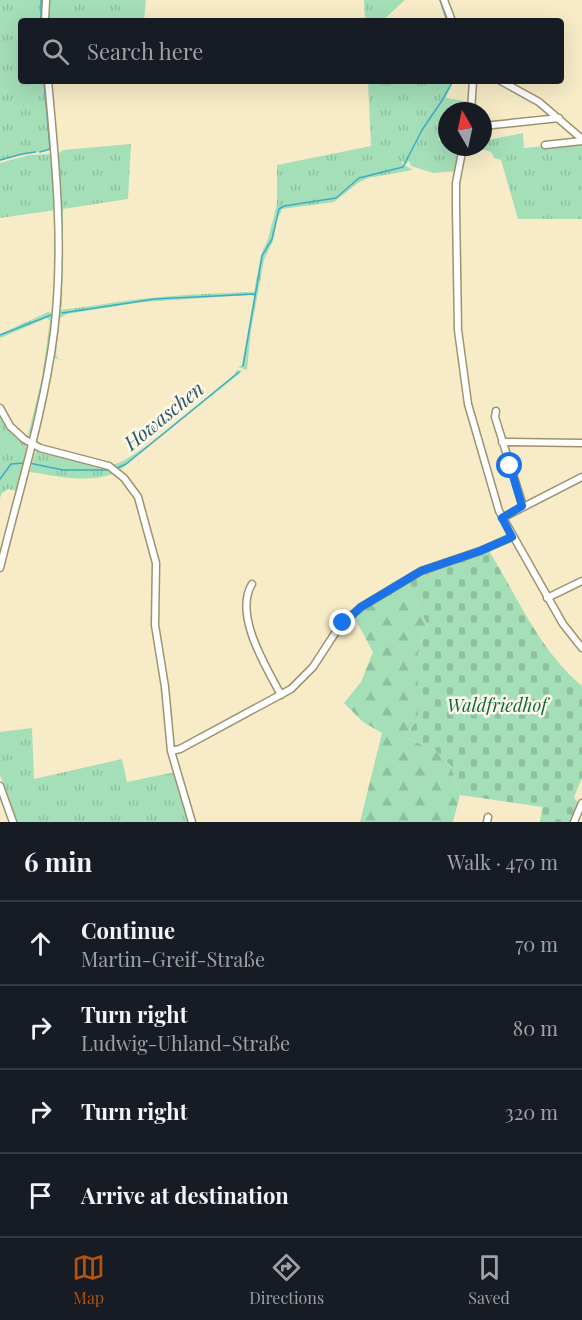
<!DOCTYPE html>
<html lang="en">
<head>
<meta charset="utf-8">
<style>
  :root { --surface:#171b24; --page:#20242c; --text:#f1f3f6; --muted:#9ea1a6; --line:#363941; --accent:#b45309 }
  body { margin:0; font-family:"Playfair Display",serif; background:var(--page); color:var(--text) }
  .compass { position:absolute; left:438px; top:102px; width:54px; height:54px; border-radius:50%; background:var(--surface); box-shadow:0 6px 24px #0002; rotate:351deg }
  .stop { position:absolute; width:18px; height:18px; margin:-14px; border:4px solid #1a73e8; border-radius:50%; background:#fff }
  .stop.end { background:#1a73e8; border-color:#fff; box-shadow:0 2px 6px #0008 }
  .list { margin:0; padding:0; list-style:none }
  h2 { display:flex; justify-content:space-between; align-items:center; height:78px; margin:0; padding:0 24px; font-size:26px }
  h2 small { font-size:20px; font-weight:400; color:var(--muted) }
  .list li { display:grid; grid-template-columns:39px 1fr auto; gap:18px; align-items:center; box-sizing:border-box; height:84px; padding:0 24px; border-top:2px solid var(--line) }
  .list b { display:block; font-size:22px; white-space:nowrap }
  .list p { margin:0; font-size:20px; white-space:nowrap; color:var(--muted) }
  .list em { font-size:20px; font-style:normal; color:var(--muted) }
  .icon { flex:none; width:33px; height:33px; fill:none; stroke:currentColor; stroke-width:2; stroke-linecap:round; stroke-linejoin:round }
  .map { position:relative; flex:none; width:582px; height:822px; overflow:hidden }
  .search { position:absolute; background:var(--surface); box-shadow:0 6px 24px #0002; left:18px; right:18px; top:18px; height:66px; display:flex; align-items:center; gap:15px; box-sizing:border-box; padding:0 21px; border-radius:6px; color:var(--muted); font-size:22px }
  .sheet { height:414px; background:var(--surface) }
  nav { display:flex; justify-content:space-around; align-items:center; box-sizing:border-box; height:84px; border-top:2px solid var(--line); background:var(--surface); font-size:16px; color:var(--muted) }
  nav a { display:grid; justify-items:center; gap:3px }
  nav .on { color:var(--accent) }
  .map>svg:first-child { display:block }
  .grass { fill:url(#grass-tufts) }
  .forest { fill:url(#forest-firs) }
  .cemetery { fill:url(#cemetery-stones) }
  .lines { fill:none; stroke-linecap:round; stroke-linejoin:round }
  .stream { stroke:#3dadc5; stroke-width:1.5 }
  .minor-casing { stroke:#9d9370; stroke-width:9 }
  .minor { stroke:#fff; stroke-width:6 }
  .route { stroke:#1a73e8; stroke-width:8 }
  .labels { text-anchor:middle; stroke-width:5; stroke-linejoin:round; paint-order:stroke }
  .park-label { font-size:18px; font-style:italic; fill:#0d683c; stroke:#fdf9eb }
  .water-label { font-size:20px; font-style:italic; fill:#2a5863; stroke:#fdf9eb }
</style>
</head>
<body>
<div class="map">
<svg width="582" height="822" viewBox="0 0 582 822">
  <defs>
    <pattern id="grass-tufts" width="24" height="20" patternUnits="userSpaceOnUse" patternTransform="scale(1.5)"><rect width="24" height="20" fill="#a4dfb8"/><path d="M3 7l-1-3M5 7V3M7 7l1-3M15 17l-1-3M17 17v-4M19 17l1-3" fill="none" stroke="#8ec09e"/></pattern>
    <pattern id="forest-firs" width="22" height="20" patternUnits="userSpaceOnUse" patternTransform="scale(1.5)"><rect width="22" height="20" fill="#a4dfb8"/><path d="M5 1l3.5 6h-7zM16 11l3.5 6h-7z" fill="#8ec09e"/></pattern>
    <pattern id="cemetery-stones" width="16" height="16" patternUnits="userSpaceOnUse" patternTransform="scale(1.5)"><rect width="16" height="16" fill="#a4dfb8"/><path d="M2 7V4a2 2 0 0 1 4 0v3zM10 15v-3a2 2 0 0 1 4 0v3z" fill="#8ec09e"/></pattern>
  </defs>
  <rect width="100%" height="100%" fill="#f7ecc7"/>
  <!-- grass -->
  <path class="grass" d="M 0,0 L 43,0 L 42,21 L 21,21 L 21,81 L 46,81 L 51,150 L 17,156 L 0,161 Z
    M 48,0 L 146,0 L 144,21 L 48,21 Z
    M 364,0 L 405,0 L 382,21 L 365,21 Z
    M 368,81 L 453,81 L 446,98 L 470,102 L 469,111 L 447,111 L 438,140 L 447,141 L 447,147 L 461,147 L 457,171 L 433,173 L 411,166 L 409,161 L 406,164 L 403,162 L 401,163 L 413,170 L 368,178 L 358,183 L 334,202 L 282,209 L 277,220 L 273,241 L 264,260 L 251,330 L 247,370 L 238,367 L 242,365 L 254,296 L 250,295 L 143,302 L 67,314 L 60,318 L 56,353 L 57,358 L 64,360 L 52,358 L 59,310 C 82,308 108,303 132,300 C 173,295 214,293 254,292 L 261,255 L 268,239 L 277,204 L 277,165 L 371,146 Z
    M 523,133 L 524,148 L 582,142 L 582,219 L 518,219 L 501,160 L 494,158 L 491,152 L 481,149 L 463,152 L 464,147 L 483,147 L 483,141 Z
    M 131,144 L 128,199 L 63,209 L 62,307 L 60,306 L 62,233 L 58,154 L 63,150 Z
    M 51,154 L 56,210 L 0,218 L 0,163 L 29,155 Z
    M 48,312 L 53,313 L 53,317 L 42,385 L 31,432 L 26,438 L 21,435 L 28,435 L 42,378 L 50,321 L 47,318 L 0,338 L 0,334 Z
    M 239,370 L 242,371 L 239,374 L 120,470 L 112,465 C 133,463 214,391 235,374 L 236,371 Z
    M 0,411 L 18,437 L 26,444 L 26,449 L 17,491 L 8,489 L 2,493 L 0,498 Z
    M 38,451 L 107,467 L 115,473 C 89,484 57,476 30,472 L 35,453 Z
    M 32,728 L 34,779 L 122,759 L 127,782 L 175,772 L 191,822 L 17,822 L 0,775 L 0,732 Z"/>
  <!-- forest -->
  <path class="forest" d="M 406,581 L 428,626 L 422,634 L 418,655 L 418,718 L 405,737 L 436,751 L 451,766 L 460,795 L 453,822 L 360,822 L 382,733 L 363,722 L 344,703 L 361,682 L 373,652 L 353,615 Z"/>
  <!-- cemetery -->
  <path class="cemetery" d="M 488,549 C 517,596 539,650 582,686 L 582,778 L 574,797 L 578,803 L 570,822 L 540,822 L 542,807 L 460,795 L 451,766 L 436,751 L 405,737 L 418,718 L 418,655 L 422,634 L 428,626 L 406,581 L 417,574 Z"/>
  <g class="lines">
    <!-- stream -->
    <path class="stream" d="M 440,0 L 447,21
      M 41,21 L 41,0
      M 40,152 L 50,149 L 44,81
      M 0,160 L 22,154 L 35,152
      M 62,313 L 155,299 L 255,294
      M 0,335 L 51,315
      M 243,366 L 262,256 L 272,239 L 279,209 L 284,206 L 336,198 L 359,178 L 403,167 L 422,130 L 441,102 L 453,81
      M 29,463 L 63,470 L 109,470
      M 117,468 L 126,464 L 239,372
      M 0,479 L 11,464 L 25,463"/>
    <!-- minor casing -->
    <g class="minor-casing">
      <path id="minor" d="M 444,0 L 452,21
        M 45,21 L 46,0
        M 501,81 L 539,102 L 582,139
        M 471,111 L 473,81
        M 483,126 L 559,118
        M 545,145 L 582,141
        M 463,147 L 456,183 L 456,208 L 458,330 L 468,404 L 499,511 L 563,624 L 582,648
        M 0,408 L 10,426 L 24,439 L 40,448 L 109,466 L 124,478 L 138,497 L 156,563 L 155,625 L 165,687 L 171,751 L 192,822
        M 496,411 L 495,417 L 523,506
        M 502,442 L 582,443
        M 502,518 L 582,477
        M 0,568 C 19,490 44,412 54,332 C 64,248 56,165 48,81
        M 252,584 C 233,615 267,668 281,695
        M 547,598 L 582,581
        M 171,751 L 180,749 L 291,689 L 313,667 L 339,627 L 361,607 L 421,571 L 480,551 L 512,537
        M 0,786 L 13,822
        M 487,822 L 488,817
        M 574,822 L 582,803"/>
    </g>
    <!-- minor -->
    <use href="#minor" class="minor"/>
  </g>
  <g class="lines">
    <!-- route -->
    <path class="route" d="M 343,623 L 361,607 L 421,571 L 480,551 L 512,537 L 502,518 L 522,506 L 510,466"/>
  </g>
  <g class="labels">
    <!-- park labels -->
    <g class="park-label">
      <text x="497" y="712">Waldfriedhof</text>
    </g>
    <!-- water labels -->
    <g class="water-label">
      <text transform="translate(164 416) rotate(-39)" y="7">Howaschen</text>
    </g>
  </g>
</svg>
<svg class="compass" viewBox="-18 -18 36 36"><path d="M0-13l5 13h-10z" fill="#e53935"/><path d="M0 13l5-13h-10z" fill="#9ea1a6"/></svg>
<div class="stop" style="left:510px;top:466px"></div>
<div class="stop end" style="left:343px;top:623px"></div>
<div class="search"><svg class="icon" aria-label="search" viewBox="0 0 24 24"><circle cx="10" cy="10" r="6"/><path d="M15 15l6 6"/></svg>Search here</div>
</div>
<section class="sheet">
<h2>6 min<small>Walk · 470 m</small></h2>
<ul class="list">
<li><svg class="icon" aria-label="ahead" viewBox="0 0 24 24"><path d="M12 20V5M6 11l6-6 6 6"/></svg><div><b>Continue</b><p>Martin-Greif-Straße</p></div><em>70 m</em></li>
<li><svg class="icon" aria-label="right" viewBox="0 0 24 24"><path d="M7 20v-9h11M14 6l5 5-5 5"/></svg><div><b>Turn right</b><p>Ludwig-Uhland-Straße</p></div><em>80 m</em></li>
<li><svg class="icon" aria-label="right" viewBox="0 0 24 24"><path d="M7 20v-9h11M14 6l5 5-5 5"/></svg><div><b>Turn right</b></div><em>320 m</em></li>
<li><svg class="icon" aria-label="arrive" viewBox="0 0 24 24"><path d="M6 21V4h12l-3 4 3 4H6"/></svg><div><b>Arrive at destination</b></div></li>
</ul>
</section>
<nav>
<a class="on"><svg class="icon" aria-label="map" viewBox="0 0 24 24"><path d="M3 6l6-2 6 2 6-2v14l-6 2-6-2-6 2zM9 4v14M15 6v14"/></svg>Map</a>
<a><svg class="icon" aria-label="directions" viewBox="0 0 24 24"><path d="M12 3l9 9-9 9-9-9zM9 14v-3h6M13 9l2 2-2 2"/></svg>Directions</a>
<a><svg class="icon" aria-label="saved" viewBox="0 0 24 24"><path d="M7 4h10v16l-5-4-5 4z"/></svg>Saved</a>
</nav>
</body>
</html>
